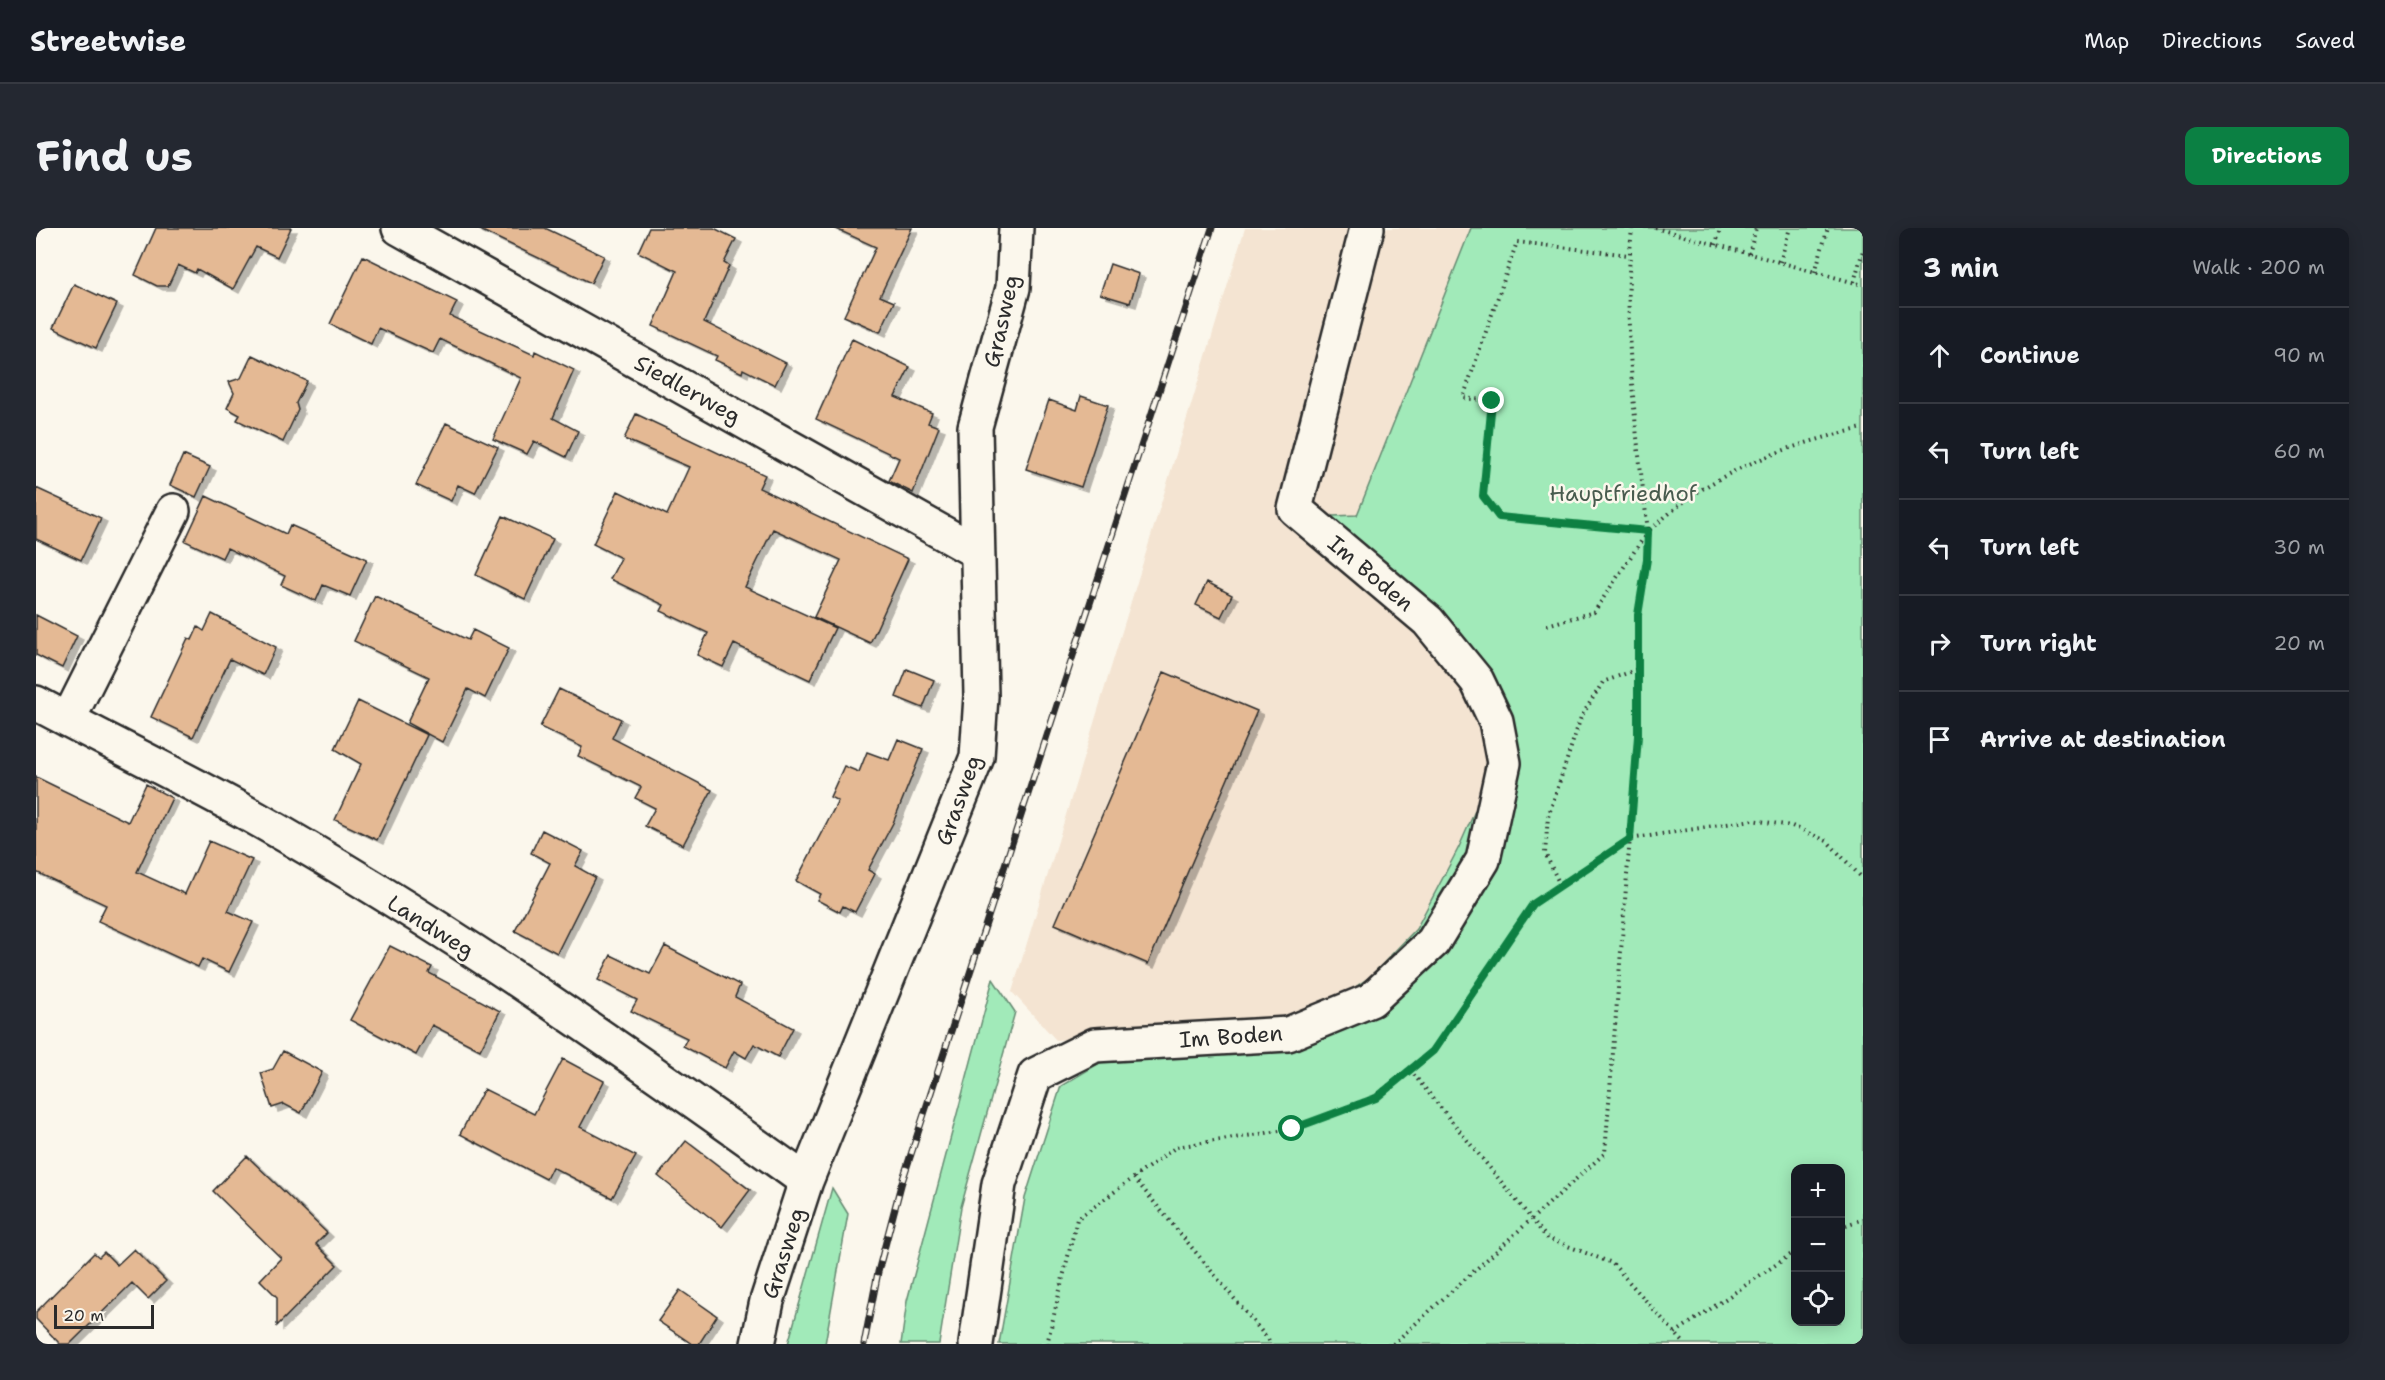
<!DOCTYPE html>
<html lang="en">
<head>
<meta charset="utf-8">
<style>
  :root { --surface:#171b24; --page:#242831; --text:#f1f3f6; --muted:#9ea1a6; --line:#363941; --accent:#0b8043 }
  body { margin:0; font-family:"Shantell Sans",sans-serif; background:var(--page); color:var(--text) }
  .controls { position:absolute; right:18px; bottom:18px; display:grid; overflow:hidden; border-radius:12px; box-shadow:0 3px 15px #0003 }
  .controls button { width:54px; height:54px; display:grid; place-items:center; padding:0; border:0; border-bottom:2px solid var(--line); background:var(--surface); color:var(--text); font:30px sans-serif }
  .scale { position:absolute; left:18px; bottom:15px; width:100px; box-sizing:border-box; padding-left:6px; border:3px solid #2b2b2b; border-top:0; font-size:16px; line-height:21px; white-space:nowrap; color:#2b2b2b; -webkit-text-stroke:4px #fbf7ec; paint-order:stroke }
  .stop { position:absolute; width:18px; height:18px; margin:-14px; border:4px solid #0b8043; border-radius:50%; background:#fff }
  .stop.end { background:#0b8043; border-color:#fff; box-shadow:0 2px 6px #0008 }
  .list { margin:0; padding:0; list-style:none }
  h2 { display:flex; justify-content:space-between; align-items:center; height:78px; margin:0; padding:0 24px; font-size:26px }
  h2 small { font-size:20px; font-weight:400; color:var(--muted) }
  .list li { display:grid; grid-template-columns:39px 1fr auto; gap:18px; align-items:center; box-sizing:border-box; height:96px; padding:0 24px; border-top:2px solid var(--line) }
  .list b { display:block; font-size:22px; white-space:nowrap }
  .list em { font-size:20px; font-style:normal; color:var(--muted) }
  .icon { flex:none; width:33px; height:33px; fill:none; stroke:currentColor; stroke-width:2; stroke-linecap:round; stroke-linejoin:round }
  .map { position:relative; flex:none; width:1827px; height:1116px; overflow:hidden; border-radius:12px }
  header { display:flex; align-items:center; gap:36px; box-sizing:border-box; height:84px; padding:0 30px; background:var(--surface); border-bottom:2px solid var(--line) }
  header strong { font-size:28px }
  nav { display:flex; gap:33px; margin-inline-start:auto; font-size:21px }
  .intro { display:flex; align-items:center; justify-content:space-between; box-sizing:border-box; height:144px; padding:0 36px }
  h1 { margin:0; font-size:42px }
  .button { padding:15px 27px; border-radius:12px; background:var(--accent); color:#fff; font-size:21px; font-weight:700 }
  main { display:flex; gap:36px; padding:0 36px }
  aside { flex:1; background:var(--surface); border-radius:12px; box-shadow:0 3px 15px #0003 }
  .map>svg:first-child { display:block }
  .built { fill:#f4e4d2 }
  .green { fill:#a1eab9; stroke:#668a72; stroke-width:1.5; fill-rule:evenodd }
  .building { fill:#e4b994; stroke:#2b2b2b; stroke-width:1.5; filter:url(#shadow) }
  .lines { fill:none; stroke-linecap:round; stroke-linejoin:round }
  .minor-casing { stroke:#2b2b2b; stroke-width:38 }
  .path { stroke:#2b2b2b; stroke-width:4; stroke-dasharray:1.5 4.5; stroke-linecap:butt }
  .minor { stroke:#fbf7ec; stroke-width:33 }
  .rail-casing { stroke:#2b2b2b; stroke-width:7 }
  .rail { stroke:#fbf7ec; stroke-width:4.5; stroke-dasharray:14; stroke-linecap:butt }
  .route { stroke:#0b8043; stroke-width:8 }
  .labels { text-anchor:middle; stroke-width:5; stroke-linejoin:round; paint-order:stroke }
  .street-label { font-size:22px; fill:#2b2b2b; stroke:#fbf7ec }
  .park-label { font-size:22px; fill:#485b4e; stroke:#fbf7ec }
</style>
</head>
<body>
<header>
<strong>Streetwise</strong>
<nav><a>Map</a><a>Directions</a><a>Saved</a></nav>
</header>
<div class="intro"><h1>Find us</h1><a class="button">Directions</a></div>
<main>
<div class="map">
<svg width="1827" height="1116" viewBox="0 0 1827 1116">
  <defs>
    <filter id="shadow"><feDropShadow dx="6" dy="4" stdDeviation="0" flood-color="#0004"/></filter>
  </defs>
  <rect width="100%" height="100%" fill="#fbf7ec"/>
  <filter id="ink" filterUnits="userSpaceOnUse"><feTurbulence type="fractalNoise" baseFrequency=".0167" numOctaves="2"/><feDisplacementMap in="SourceGraphic" scale="12" xChannelSelector="R" yChannelSelector="G"/><feConvolveMatrix kernelMatrix="1 2 1 2 8 2 1 2 1" color-interpolation-filters="sRGB"/></filter>
  <g filter="url(#ink)">
    <!-- built -->
    <path class="built" d="M 1209,0 L 1435,0 L 1321,287 L 1250,290 L 1402,418 L 1452,498 L 1457,541 L 1423,619 L 1380,701 L 1335,748 L 1288,781 L 1200,802 L 1020,812 L 976,764 Z"/>
    <!-- green -->
    <path class="green" d="M 1435,0 L 1827,0 L 1827,1116 L 963,1116 L 989,970 L 1025,858 L 1107,809 L 1200,802 L 1288,781 L 1335,748 L 1380,701 L 1423,619 L 1457,542 L 1452,498 L 1402,418 L 1249,290 L 1321,287 ZM 1760,940 L 1804,940 L 1804,1094 L 1760,1094 Z
      M 957,751 L 979,784 L 925,979 L 903,1116 L 865,1116 L 871,1073 Z
      M 796,960 L 812,986 L 789,1116 L 752,1116 Z"/>
    <!-- building -->
    <path class="building" d="M 120,0 L 255,0 L 241,29 L 220,19 L 197,61 L 161,41 L 159,45 L 142,37 L 132,58 L 121,58 L 99,47 Z
      M 440,0 L 509,0 L 568,28 L 555,55 Z
      M 613,0 L 678,0 L 700,11 L 688,35 L 693,38 L 668,94 L 750,135 L 739,157 L 707,141 L 706,145 L 692,138 L 679,132 L 681,128 L 617,98 L 641,43 L 602,24 Z
      M 798,0 L 876,0 L 844,68 L 858,74 L 844,104 L 808,88 L 840,19 Z
      M 327,28 L 421,74 L 414,88 L 498,127 L 499,123 L 538,142 L 517,190 L 542,203 L 530,229 L 498,213 L 491,226 L 457,211 L 485,150 L 404,111 L 397,125 L 342,100 L 335,116 L 294,96 Z
      M 1074,36 L 1103,46 L 1094,75 L 1064,66 Z
      M 38,56 L 81,76 L 60,120 L 17,100 Z
      M 816,111 L 874,139 L 859,169 L 896,185 L 892,195 L 903,199 L 877,265 L 853,253 L 863,230 L 780,191 Z
      M 216,127 L 271,153 L 260,175 L 262,182 L 247,214 L 201,192 L 204,187 L 191,180 L 198,165 L 193,154 L 205,150 Z
      M 1045,168 L 1072,177 L 1045,259 L 990,241 L 1013,172 L 1041,182 Z
      M 600,186 L 729,247 L 723,260 L 872,331 L 834,415 L 778,389 L 805,332 L 737,301 L 709,359 L 799,400 L 774,452 L 698,416 L 687,439 L 661,427 L 672,405 L 625,383 L 628,377 L 574,351 L 585,330 L 557,316 L 582,263 L 631,287 L 653,239 L 588,211 Z
      M 410,195 L 462,219 L 439,265 L 422,257 L 415,273 L 380,257 Z
      M 147,227 L 174,239 L 160,269 L 134,257 Z
      M 0,260 L 65,290 L 45,332 L 0,311 Z
      M 170,268 L 250,306 L 254,297 L 331,331 L 314,368 L 287,357 L 280,373 L 245,357 L 249,348 L 191,320 L 186,330 L 149,313 Z
      M 467,288 L 517,311 L 489,371 L 440,347 Z
      M 1171,354 L 1196,367 L 1185,389 L 1160,377 Z
      M 339,368 L 432,412 L 437,402 L 473,420 L 449,470 L 432,461 L 406,514 L 371,495 L 393,449 L 318,413 Z
      M 176,386 L 240,419 L 227,447 L 194,431 L 157,509 L 115,489 L 152,410 L 156,412 L 162,399 L 168,403 Z
      M 0,387 L 41,408 L 26,440 L 0,427 Z
      M 871,441 L 898,452 L 887,480 L 860,469 Z
      M 1128,444 L 1221,483 L 1112,736 L 1019,696 Z
      M 523,461 L 585,491 L 576,510 L 676,562 L 647,617 L 609,598 L 619,580 L 599,570 L 605,559 L 542,528 L 546,519 L 504,499 Z
      M 322,473 L 391,507 L 341,612 L 299,592 L 325,536 L 299,521 Z
      M 862,511 L 887,521 L 857,595 L 832,642 L 839,646 L 819,684 L 807,678 L 804,684 L 781,672 L 784,666 L 760,653 L 802,573 L 794,569 L 808,538 L 823,544 L 831,524 L 853,532 Z
      M 0,549 L 92,594 L 110,556 L 136,570 L 101,644 L 149,666 L 173,613 L 216,632 L 192,683 L 217,694 L 193,744 L 166,731 L 162,739 L 62,693 L 70,677 L 0,644 Z
      M 506,602 L 547,623 L 539,638 L 559,649 L 521,725 L 479,703 L 514,635 L 495,625 Z
      M 354,718 L 396,739 L 393,745 L 464,783 L 444,822 L 396,797 L 380,827 L 314,792 Z
      M 629,718 L 704,757 L 699,769 L 757,800 L 742,829 L 718,816 L 710,830 L 698,823 L 689,840 L 647,818 L 651,810 L 595,783 L 601,772 L 562,752 L 575,727 L 614,746 Z
      M 247,823 L 286,844 L 265,885 L 248,876 L 236,880 L 225,845 L 237,841 Z
      M 527,831 L 568,853 L 544,899 L 600,928 L 576,970 L 516,939 L 510,951 L 424,906 L 448,861 L 498,886 Z
      M 650,913 L 714,962 L 686,999 L 622,948 Z
      M 211,928 L 291,1005 L 280,1016 L 301,1037 L 241,1098 L 241,1069 L 224,1052 L 245,1030 L 177,963 Z
      M 98,1021 L 130,1053 L 112,1071 L 96,1055 L 34,1116 L 24,1116 L 0,1091 L 0,1084 L 58,1025 L 63,1029 L 68,1024 L 81,1037 Z
      M 644,1062 L 681,1088 L 663,1116 L 656,1116 L 622,1093 Z"/>
    <g class="lines">
      <!-- minor casing -->
      <g class="minor-casing">
        <path id="minor" d="M 363,0 L 941,324
          M 0,475 C 71,513 144,548 214,587 C 408,696 590,824 770,953
          M 32,492 L 137,283
          M 722,1116 L 731,1073 L 770,953 L 941,529 L 945,468 L 939,199 L 977,60 L 980,0
          M 940,1116 L 963,956 L 999,847 L 1059,817 L 1252,806 L 1335,772 L 1397,714 L 1447,632 L 1468,535 L 1460,493 L 1441,453 L 1392,393 L 1259,281 L 1331,0"/>
      </g>
      <!-- path -->
      <path class="path" d="M 1596,0 C 1586,101 1600,203 1612,303
        M 1619,0 L 1827,57
        M 1680,17 L 1684,0
        M 1713,26 L 1720,0
        M 1744,34 L 1754,0
        M 1779,44 L 1792,0
        M 1818,54 L 1827,22
        M 1511,397 L 1558,384 L 1612,303 L 1463,289 L 1447,268 L 1456,173 L 1427,170 L 1481,14 L 1593,27
        M 1524,657 L 1509,625 L 1512,589 L 1545,489 L 1567,454 L 1602,441
        M 1374,842 L 1511,1010 L 1576,1035 L 1649,1116
        M 1098,950 L 1236,1116
        M 1804,999 L 1827,991
        M 1639,1105 L 1760,1023
        M 1011,1116 L 1041,991 L 1140,919 L 1256,901 L 1339,869 L 1397,823 L 1497,676 L 1594,611 L 1716,592 L 1756,598 L 1791,613 L 1827,651
        M 1357,1116 L 1569,925 L 1602,508 L 1602,387 L 1611,331 L 1612,303 C 1628,290 1645,275 1663,263 C 1713,231 1769,213 1827,200"/>
      <!-- minor -->
      <use href="#minor" class="minor"/>
      <!-- rail casing -->
      <g class="rail-casing">
        <path id="rail" d="M 828,1116 L 842,1044 L 865,957 L 1176,0"/>
      </g>
      <!-- rail -->
      <use href="#rail" class="rail"/>
    </g>
  </g>
  <g class="lines" filter="url(#ink)">
    <!-- route -->
    <path class="route" d="M 1256,901 L 1340,870 L 1397,823 L 1497,676 L 1594,611 L 1602,508 L 1602,387 L 1611,331 L 1612,303 L 1463,289 L 1447,268 L 1456,173"/>
  </g>
  <g class="labels">
    <!-- street labels -->
    <g class="street-label">
      <text transform="translate(965 93) rotate(-77)" y="8">Grasweg</text>
      <text transform="translate(652 161) rotate(29)" y="8">Siedlerweg</text>
      <text transform="translate(1335 345) rotate(40)" y="8">Im Boden</text>
      <text transform="translate(922 572) rotate(-70)" y="8">Grasweg</text>
      <text transform="translate(395 698) rotate(32)" y="8">Landweg</text>
      <text transform="translate(1195 808) rotate(-4)" y="8">Im Boden</text>
      <text transform="translate(747 1025) rotate(-72)" y="8">Grasweg</text>
    </g>
    <!-- park labels -->
    <g class="park-label">
      <text x="1587" y="273">Hauptfriedhof</text>
    </g>
  </g>
</svg>
<div class="controls">
<button>+</button>
<button>−</button>
<button><svg class="icon" aria-label="locate" viewBox="0 0 24 24"><circle cx="12" cy="12" r="6"/><path d="M12 2v4M12 18v4M2 12h4M18 12h4"/></svg></button>
</div>
<div class="scale">20 m</div>
<div class="stop" style="left:1256px;top:901px"></div>
<div class="stop end" style="left:1456px;top:173px"></div>
</div>
<aside>
<h2>3 min<small>Walk · 200 m</small></h2>
<ul class="list">
<li><svg class="icon" aria-label="ahead" viewBox="0 0 24 24"><path d="M12 20V5M6 11l6-6 6 6"/></svg><div><b>Continue</b></div><em>90 m</em></li>
<li><svg class="icon" aria-label="left" viewBox="0 0 24 24"><path d="M17 20v-9H6M10 6l-5 5 5 5"/></svg><div><b>Turn left</b></div><em>60 m</em></li>
<li><svg class="icon" aria-label="left" viewBox="0 0 24 24"><path d="M17 20v-9H6M10 6l-5 5 5 5"/></svg><div><b>Turn left</b></div><em>30 m</em></li>
<li><svg class="icon" aria-label="right" viewBox="0 0 24 24"><path d="M7 20v-9h11M14 6l5 5-5 5"/></svg><div><b>Turn right</b></div><em>20 m</em></li>
<li><svg class="icon" aria-label="arrive" viewBox="0 0 24 24"><path d="M6 21V4h12l-3 4 3 4H6"/></svg><div><b>Arrive at destination</b></div></li>
</ul>
</aside>
</main>
</body>
</html>
